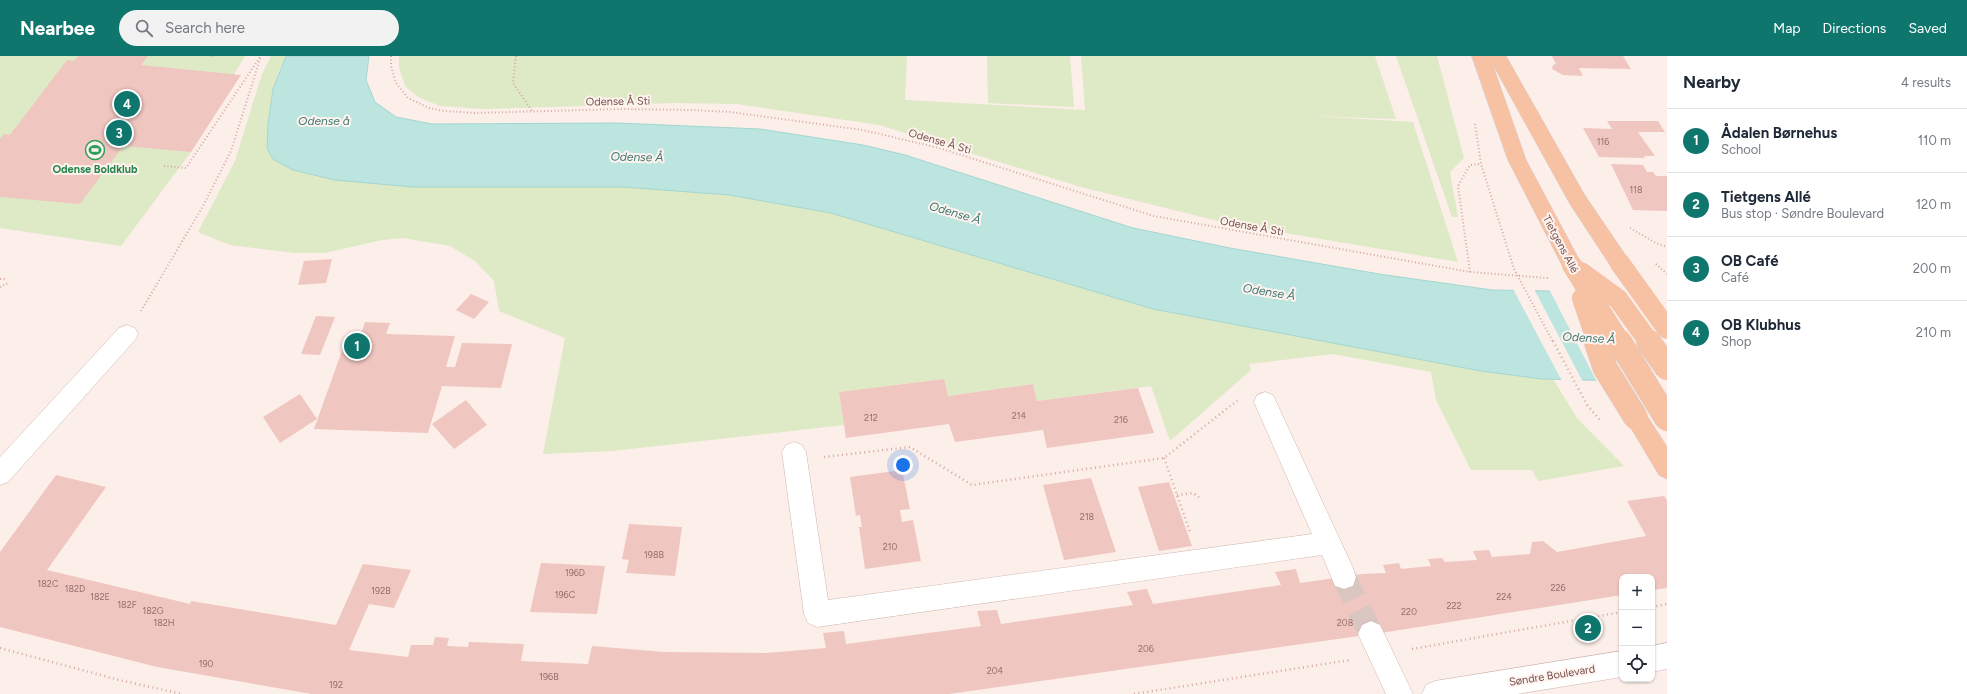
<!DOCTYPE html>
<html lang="en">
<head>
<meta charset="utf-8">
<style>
  :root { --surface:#fff; --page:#f2f2f3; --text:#1f2937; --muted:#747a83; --line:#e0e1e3; --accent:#0f766e }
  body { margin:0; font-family:Figtree,sans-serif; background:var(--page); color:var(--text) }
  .controls { position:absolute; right:12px; bottom:12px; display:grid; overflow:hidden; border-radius:8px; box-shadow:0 1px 3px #0004 }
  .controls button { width:36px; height:36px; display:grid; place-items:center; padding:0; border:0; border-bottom:1px solid var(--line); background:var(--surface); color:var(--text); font:20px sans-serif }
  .you { position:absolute; left:903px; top:409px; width:14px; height:14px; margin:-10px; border:3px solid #fff; border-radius:50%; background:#1a73e8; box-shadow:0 0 0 6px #1a73e833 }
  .badge { display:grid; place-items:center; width:26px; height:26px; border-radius:50%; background:var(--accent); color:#fff; font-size:13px; font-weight:700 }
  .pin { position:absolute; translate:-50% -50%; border:2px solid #fff; box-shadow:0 1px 4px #0006 }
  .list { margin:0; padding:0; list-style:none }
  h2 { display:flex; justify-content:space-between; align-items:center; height:52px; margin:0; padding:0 16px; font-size:17px }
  h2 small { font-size:13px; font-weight:400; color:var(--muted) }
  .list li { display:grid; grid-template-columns:26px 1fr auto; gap:12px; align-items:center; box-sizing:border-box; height:64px; padding:0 16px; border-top:1px solid var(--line) }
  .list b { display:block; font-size:15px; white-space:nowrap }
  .list p { margin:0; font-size:13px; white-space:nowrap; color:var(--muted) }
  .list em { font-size:13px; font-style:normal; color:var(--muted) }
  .icon { flex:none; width:22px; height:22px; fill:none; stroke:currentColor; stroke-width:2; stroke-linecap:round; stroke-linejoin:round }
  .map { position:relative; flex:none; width:1667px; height:638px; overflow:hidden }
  header { display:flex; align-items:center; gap:24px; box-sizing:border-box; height:56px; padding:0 20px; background:var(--accent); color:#fff }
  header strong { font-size:19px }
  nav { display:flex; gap:22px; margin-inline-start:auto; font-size:14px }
  .search { width:280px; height:36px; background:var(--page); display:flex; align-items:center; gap:10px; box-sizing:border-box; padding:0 14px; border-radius:22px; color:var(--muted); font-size:15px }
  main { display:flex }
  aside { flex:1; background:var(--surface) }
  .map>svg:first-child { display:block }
  .green { fill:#dee9c6 }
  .water { fill:#bce5e0; stroke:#a3d6d0 }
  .pier { fill:#fceee8 }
  .building { fill:#f0c6c0 }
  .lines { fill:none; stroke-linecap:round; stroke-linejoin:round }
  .minor-tunnel { stroke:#dac6c1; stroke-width:24; stroke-dasharray:24 12; stroke-linecap:butt }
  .minor-casing { stroke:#cfb6b0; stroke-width:1 }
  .major-casing { stroke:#d6cac9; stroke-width:1 }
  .path-far1 { stroke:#d5a9a3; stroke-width:2; stroke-dasharray:1 2.5; stroke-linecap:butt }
  .path { stroke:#d5a9a3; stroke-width:2.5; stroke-dasharray:1 3.5; stroke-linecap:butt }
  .minor { fill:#fff; fill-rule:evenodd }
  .major { fill:#f7c1a3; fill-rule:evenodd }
  .major-bridge-far1-casing { stroke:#d6cac9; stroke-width:20; stroke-linecap:butt }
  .major-bridge-casing { stroke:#d6cac9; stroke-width:25; stroke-linecap:butt }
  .path-bridge-far1 { stroke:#d5a9a3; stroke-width:2; stroke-dasharray:1 2.5; stroke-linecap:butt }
  .path-bridge { stroke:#d5a9a3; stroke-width:2.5; stroke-dasharray:1 3.5; stroke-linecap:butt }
  .major-bridge-far1 { stroke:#f7c1a3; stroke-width:20 }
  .major-bridge { stroke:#f7c1a3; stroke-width:24 }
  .labels { text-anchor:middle; stroke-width:4; stroke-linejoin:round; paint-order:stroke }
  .number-label { font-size:9px; fill:#946e69 }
  .street-label { font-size:11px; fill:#75504c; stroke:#fef3ee }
  .leisure-label { font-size:11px; font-weight:bold; fill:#27864d; stroke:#fef3ee }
  .water-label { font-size:12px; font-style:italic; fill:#407973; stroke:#fef3ee }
</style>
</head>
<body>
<header>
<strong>Nearbee</strong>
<div class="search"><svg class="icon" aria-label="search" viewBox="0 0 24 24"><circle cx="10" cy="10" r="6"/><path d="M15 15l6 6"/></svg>Search here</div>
<nav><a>Map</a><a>Directions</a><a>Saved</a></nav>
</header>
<main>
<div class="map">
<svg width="1667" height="638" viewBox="0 0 1667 638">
  <rect width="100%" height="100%" fill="#fceee8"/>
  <!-- green -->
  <path class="green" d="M 0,0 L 245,0 L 190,92 L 191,96 L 121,190 L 0,172 Z
    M 271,0 L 286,0 C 271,29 268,60 267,92 L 507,131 L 624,131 L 729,139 L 831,157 L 1153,253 L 1481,315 L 1553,323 L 1577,362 L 1624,410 L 1538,425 L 1532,414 L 1471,414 L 1436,344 L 1431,316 L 1332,298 L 1249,308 L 1251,314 L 1170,385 L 1151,330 L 1037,345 L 1033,328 L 948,340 L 943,323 L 839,336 L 844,369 L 612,395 L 543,398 L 565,282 L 499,255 L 494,225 L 475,205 L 450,190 L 403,182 L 382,184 L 325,197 L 295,197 L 230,189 L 198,176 L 235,105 L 262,18 Z
    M 399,0 L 907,0 L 905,44 L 1085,54 L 1081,0 L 1375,0 L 1396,63 L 1312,60 L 1413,66 L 1458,206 L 1226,167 L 1081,131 L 879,69 L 736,48 L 675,47 L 484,53 L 440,50 L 418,41 L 405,30 L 399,12 Z
    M 987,0 L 1070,0 L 1074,51 L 988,47 Z
    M 1396,0 L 1437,0 L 1464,102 L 1450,116 L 1458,161 L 1452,161 Z"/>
  <!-- water -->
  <path class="water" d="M 286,0 L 369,0 L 366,24 L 375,46 L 396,61 L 432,68 L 617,67 L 760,73 L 863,89 L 905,99 L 1133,172 L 1230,192 L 1379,218 L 1492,234 L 1667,237 L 1667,326 L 1542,323 L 1481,315 L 1153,253 L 831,157 L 729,139 L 624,131 L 413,131 L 335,124 L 293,114 L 273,103 L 267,92 L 268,69 L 273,33 Z"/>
  <!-- pier -->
  <path class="pier" d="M 1513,233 L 1534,233 L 1583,326 L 1562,325 Z
    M 1549,233 L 1667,235 L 1667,328 L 1597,326 Z"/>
  <!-- building -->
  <path class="building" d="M 78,0 L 148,0 L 141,9 L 241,19 L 191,96 L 123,90 L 80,148 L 0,141 L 0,83 L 4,78 L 10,79 L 67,4 L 74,5 Z
    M 1552,0 L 1623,0 L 1631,13 L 1579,12 L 1583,20 L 1563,19 L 1552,13 L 1553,9 L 1556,8 Z
    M 1607,65 L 1658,65 L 1665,76 L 1638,76 L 1655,100 L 1644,100 L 1645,102 L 1599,101 L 1583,72 L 1612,73 Z
    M 1611,108 L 1643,109 L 1647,116 L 1653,116 L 1656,120 L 1667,120 L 1667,155 L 1633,154 Z
    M 332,203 L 326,227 L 298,229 L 304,205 Z
    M 471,238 L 489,246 L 474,263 L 456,254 Z
    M 316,260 L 335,261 L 320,299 L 301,298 Z
    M 365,266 L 390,267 L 386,278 L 455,280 L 446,311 L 455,311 L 462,287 L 512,288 L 501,332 L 442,330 L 428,377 L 314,373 L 348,278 L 361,278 Z
    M 944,323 L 948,340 L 1033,328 L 1037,345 L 1138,332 L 1154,377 L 1047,392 L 1043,374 L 955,386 L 949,368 L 846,382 L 839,336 Z
    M 300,338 L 317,363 L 280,387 L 263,361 Z
    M 466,344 L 487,369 L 454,393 L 432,368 Z
    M 902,414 L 910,453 L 900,454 L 902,466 L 913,464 L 921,505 L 865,513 L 859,471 L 862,471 L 860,459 L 856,460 L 850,421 Z
    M 56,419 L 106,431 L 47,514 L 190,548 L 191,545 L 336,569 L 363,508 L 411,514 L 394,552 L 369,548 L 349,594 L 408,601 L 411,589 L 433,589 L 435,581 L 449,582 L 447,590 L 468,591 L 469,586 L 524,588 L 521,605 L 588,608 L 592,590 L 664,596 L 766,597 L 826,592 L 823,577 L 844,575 L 846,588 L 981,570 L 977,555 L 997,554 L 1001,568 L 1133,549 L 1127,536 L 1147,533 L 1153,548 L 1281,529 L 1275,516 L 1296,513 L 1300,527 L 1362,518 L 1386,517 L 1383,509 L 1399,507 L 1401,513 L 1431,510 L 1428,503 L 1442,502 L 1445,506 L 1477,504 L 1473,495 L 1489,494 L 1492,501 L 1530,498 L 1532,486 L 1543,485 L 1557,496 L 1646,480 L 1627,445 L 1664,440 L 1667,444 L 1667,532 L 1652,534 L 1652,521 L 1622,521 L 1622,539 L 1387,576 L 949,638 L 312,638 L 157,611 L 0,571 L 0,496 Z
    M 1091,422 L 1116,496 L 1064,504 L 1043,429 Z
    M 1169,426 L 1192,490 L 1159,495 L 1138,431 Z
    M 629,468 L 682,471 L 675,520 L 626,517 L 629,504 L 622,503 Z
    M 541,507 L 605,510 L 597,558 L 530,556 Z"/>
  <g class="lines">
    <!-- minor-tunnel -->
    <path class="minor-tunnel" d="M 1344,521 L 1371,578"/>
    <!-- minor casing -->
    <g class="minor-casing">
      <path id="minor" d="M 127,269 L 135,272 L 138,278 L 135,284 L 8,426 L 0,429 L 0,401 L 119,272 Z
        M 1265,336 L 1273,339 L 1353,512 L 1356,521 L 1353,530 L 1344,533 L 1335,530 L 1322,499 L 817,571 L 808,567 L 804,558 L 782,396 L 786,389 L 794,386 L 802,389 L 806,396 L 828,544 L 1312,478 L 1254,346 L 1257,339 Z
        M 1371,565 L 1380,569 L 1413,638 L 1386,638 L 1358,578 L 1362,569 Z
        M 1667,587 L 1667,613 L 1652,616 L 1652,590 Z
        M 1622,595 L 1622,621 L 1517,638 L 1422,638 L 1426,629 L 1435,625 Z"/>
    </g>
    <!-- major casing -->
    <g class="major-casing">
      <path id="major" d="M 1472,0 L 1506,0 L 1584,138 L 1626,200 L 1629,206 L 1626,212 L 1619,214 L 1612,212 L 1570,148 L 1492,7 L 1526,104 L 1582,209 L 1579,215 L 1572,217 L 1565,215 L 1508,104 Z
        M 1636,352 L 1644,355 L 1667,391 L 1667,423 L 1659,419 L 1625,362 L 1628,355 Z"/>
    </g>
    <!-- path-far1 -->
    <path class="path-far1" d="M 211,0 L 215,0
      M 391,0 L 391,10 L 396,27 L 408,42 L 429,52 L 444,55 L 476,57 L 620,53 L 693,54 L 730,56 L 863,74 L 939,92 L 1154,160 L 1470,216 L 1548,222
      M 516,0 L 513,27 L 532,55
      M 1475,68 L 1481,108 L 1514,213
      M 164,110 L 186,112 L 260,1
      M 1630,172 L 1656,187 L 1667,191
      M 1656,208 L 1667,218
      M 1470,216 L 1458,130 L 1470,109 L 1481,108
      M 0,223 L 5,223
      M 0,231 L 8,227
      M 141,255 L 203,150 L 231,95 L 261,0"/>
    <!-- path -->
    <path class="path" d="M 1587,349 L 1600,364
      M 824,401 L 910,391 L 972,429 L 1164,402 L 1238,344
      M 1164,402 L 1190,476
      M 1177,439 L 1193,437 L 1200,442
      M 1652,551 L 1667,548
      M 0,592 L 119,624 L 182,638
      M 1412,593 L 1622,556
      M 1134,638 L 1350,604"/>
    <!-- minor -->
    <use href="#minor" class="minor"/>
    <!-- major -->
    <use href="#major" class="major"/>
    <!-- major-bridge-far1 casing -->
    <g class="major-bridge-far1-casing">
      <path id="major-bridge-far1" d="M 1619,206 L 1667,273
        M 1572,209 L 1620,286
        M 1581,216 L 1618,243 L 1649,286
        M 1582,242 L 1597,286"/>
    </g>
    <!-- major-bridge casing -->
    <g class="major-bridge-casing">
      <path id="major-bridge" d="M 1596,285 L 1605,312 L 1636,362
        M 1619,285 L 1667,363
        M 1648,285 L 1667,312"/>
    </g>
    <!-- path-bridge-far1 -->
    <path class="path-bridge-far1" d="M 1514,213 L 1553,286"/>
    <!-- path-bridge -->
    <path class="path-bridge" d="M 1553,285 L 1587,349"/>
    <!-- major-bridge-far1 -->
    <use href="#major-bridge-far1" class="major-bridge-far1"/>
    <!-- major-bridge -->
    <use href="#major-bridge" class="major-bridge"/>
  </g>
  <!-- icons -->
  <defs>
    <g id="stadium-ring" transform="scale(1)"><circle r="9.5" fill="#fef3ee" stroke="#2e9e5b" stroke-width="1.5"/><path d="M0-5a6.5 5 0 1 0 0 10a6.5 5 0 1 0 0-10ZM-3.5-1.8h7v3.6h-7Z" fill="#2e9e5b"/></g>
  </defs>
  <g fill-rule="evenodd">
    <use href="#stadium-ring" x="95" y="94"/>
  </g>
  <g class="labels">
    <!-- number labels -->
    <g class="number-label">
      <text x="1603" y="89">116</text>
      <text x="1636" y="137">118</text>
      <text x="1019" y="363">214</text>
      <text x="871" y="365">212</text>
      <text x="1121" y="367">216</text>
      <text x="1087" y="464">218</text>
      <text x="890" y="494">210</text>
      <text x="654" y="502">198B</text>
      <text x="575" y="520">196D</text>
      <text x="48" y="531">182C</text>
      <text x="1558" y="535">226</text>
      <text x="75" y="536">182D</text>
      <text x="381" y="538">192B</text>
      <text x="565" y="542">196C</text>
      <text x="100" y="544">182E</text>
      <text x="1504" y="544">224</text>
      <text x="127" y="552">182F</text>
      <text x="1454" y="553">222</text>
      <text x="153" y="558">182G</text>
      <text x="1409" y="559">220</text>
      <text x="164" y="570">182H</text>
      <text x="1345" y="570">208</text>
      <text x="1146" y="596">206</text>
      <text x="206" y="611">190</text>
      <text x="995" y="618">204</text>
      <text x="549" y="624">196B</text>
      <text x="336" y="632">192</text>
    </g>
    <!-- street labels -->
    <g class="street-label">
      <text transform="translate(618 45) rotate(-1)" y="4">Odense Å Sti</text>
      <text transform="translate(940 85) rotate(16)" y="4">Odense Å Sti</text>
      <text transform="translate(1252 170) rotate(10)" y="4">Odense Å Sti</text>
      <text transform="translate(1561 188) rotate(62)" y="4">Tietgens Allé</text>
      <text transform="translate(1552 619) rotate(-9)" y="4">Søndre Boulevard</text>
    </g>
    <!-- leisure labels -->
    <g class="leisure-label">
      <text x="95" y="117">Odense Boldklub</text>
    </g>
    <!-- water labels -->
    <g class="water-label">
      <text x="324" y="69">Odense å</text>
      <text transform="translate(637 101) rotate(1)" y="4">Odense Å</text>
      <text transform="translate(955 157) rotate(16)" y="4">Odense Å</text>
      <text transform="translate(1269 236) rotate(9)" y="4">Odense Å</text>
      <text transform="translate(1589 282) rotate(3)" y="4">Odense Å</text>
    </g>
  </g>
</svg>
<div class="controls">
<button>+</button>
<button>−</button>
<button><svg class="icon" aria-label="locate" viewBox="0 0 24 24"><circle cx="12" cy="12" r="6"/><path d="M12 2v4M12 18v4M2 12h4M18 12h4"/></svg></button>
</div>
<div class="you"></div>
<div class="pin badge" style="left:357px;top:290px">1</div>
<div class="pin badge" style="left:1588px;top:572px">2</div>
<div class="pin badge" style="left:119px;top:77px">3</div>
<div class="pin badge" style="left:127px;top:48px">4</div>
</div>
<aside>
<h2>Nearby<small>4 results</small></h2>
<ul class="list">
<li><span class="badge">1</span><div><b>Ådalen Børnehus</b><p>School</p></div><em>110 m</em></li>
<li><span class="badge">2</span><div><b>Tietgens Allé</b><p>Bus stop · Søndre Boulevard</p></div><em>120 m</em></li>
<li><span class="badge">3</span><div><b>OB Café</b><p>Café</p></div><em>200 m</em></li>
<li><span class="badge">4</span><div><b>OB Klubhus</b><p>Shop</p></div><em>210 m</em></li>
</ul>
</aside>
</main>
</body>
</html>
